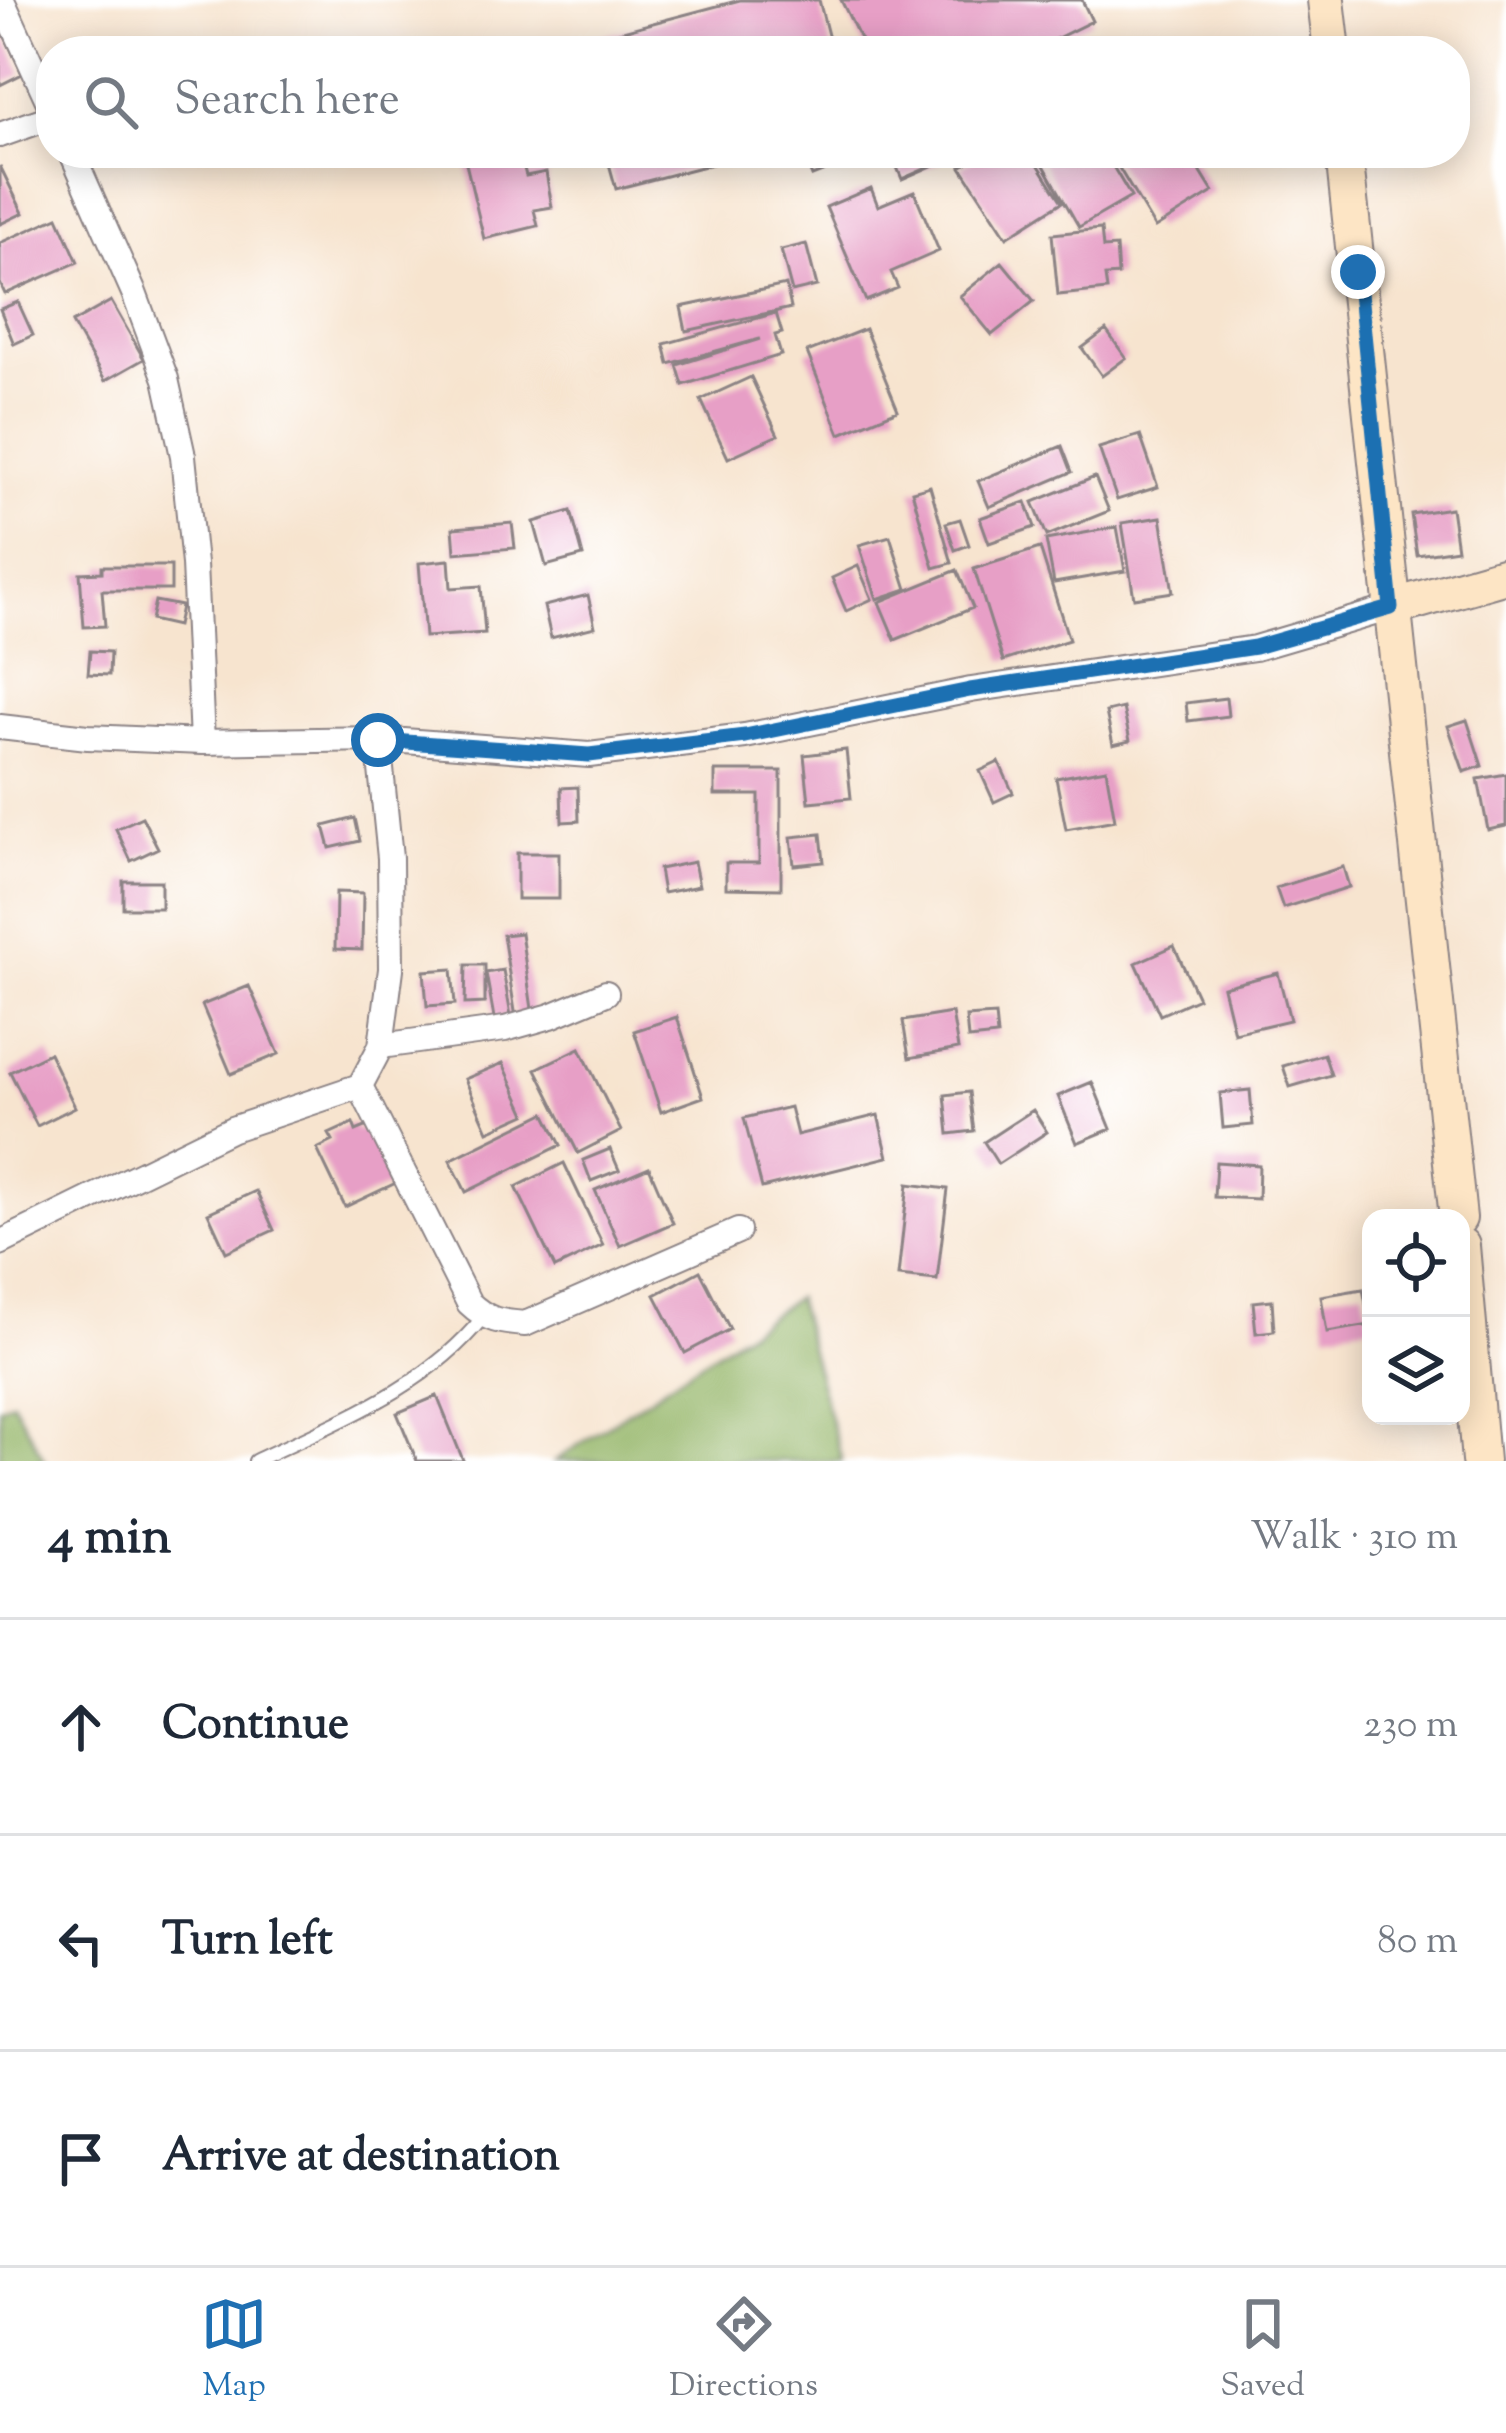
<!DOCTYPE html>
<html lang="en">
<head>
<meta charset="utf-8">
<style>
  :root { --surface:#fff; --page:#f6f6f7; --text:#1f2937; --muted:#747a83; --line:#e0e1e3; --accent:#1f6fb2 }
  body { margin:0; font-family:"Sorts Mill Goudy",serif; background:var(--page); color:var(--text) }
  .controls { position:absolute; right:36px; bottom:36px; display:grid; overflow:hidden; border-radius:24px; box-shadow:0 6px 30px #0003 }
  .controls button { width:108px; height:108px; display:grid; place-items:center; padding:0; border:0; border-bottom:3px solid var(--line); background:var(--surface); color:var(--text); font:60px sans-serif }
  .stop { position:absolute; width:36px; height:36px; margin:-27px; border:9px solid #1f6fb2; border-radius:50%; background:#fff }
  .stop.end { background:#1f6fb2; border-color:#fff; box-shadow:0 3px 12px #0008 }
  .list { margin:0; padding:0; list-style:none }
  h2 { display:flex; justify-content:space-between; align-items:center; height:156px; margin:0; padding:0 48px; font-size:51px }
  h2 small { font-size:39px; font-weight:400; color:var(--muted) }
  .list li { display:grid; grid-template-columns:78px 1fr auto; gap:36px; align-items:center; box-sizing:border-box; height:216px; padding:0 48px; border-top:3px solid var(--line) }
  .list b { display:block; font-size:45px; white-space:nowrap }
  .list em { font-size:39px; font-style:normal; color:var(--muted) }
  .icon { flex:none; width:66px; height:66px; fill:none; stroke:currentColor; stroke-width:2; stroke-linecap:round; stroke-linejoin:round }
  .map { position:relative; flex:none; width:1506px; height:1461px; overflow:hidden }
  .search { position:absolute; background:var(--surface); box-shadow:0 6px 30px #0003; left:36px; right:36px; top:36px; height:132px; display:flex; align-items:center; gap:30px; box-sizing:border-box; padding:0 42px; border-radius:48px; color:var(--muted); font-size:45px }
  .sheet { height:804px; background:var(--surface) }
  nav { display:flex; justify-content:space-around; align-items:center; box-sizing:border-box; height:168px; border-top:3px solid var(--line); background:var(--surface); font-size:33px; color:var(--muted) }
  nav a { display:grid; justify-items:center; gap:6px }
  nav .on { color:var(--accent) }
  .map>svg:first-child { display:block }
  .forest { fill:#95b669; stroke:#5c6c52; stroke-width:3 }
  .building { fill:#e79fc6 }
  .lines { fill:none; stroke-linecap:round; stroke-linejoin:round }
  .lane-casing { stroke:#8c8385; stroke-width:16 }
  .street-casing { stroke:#8c8385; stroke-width:28 }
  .secondary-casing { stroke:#8c8385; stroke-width:40 }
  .lane { stroke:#fff; stroke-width:12 }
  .street { stroke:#fff; stroke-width:24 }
  .secondary { stroke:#fde5c5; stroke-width:36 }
  .route { stroke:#1f6fb2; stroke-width:15 }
</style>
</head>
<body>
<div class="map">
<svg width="1506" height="1461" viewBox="0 0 1506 1461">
  <rect width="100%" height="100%" fill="#fff"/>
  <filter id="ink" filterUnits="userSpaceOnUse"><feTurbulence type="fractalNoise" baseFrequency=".00833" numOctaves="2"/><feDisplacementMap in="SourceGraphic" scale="24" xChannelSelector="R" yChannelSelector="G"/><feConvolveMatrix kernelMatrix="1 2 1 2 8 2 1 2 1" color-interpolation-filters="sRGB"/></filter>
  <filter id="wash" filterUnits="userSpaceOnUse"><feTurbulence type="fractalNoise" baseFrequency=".004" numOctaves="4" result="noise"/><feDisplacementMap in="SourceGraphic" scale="48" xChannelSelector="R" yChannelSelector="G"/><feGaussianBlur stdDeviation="2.7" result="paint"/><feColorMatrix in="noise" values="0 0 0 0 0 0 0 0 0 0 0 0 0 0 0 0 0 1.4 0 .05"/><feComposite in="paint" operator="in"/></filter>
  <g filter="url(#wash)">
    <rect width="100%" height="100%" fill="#f7e4cf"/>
    <!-- forest -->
    <path class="forest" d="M 796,1298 L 842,1461 L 555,1461 Z
      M 12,1401 L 45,1461 L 0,1461 L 0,1407 Z"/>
    <g id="blocks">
      <!-- building -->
      <path class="building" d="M 740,0 L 819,0 L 832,51 L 579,51 L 577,43 Z
        M 841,0 L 1082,0 L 1092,21 L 1031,51 L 866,51 Z
        M 0,26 L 22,74 L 0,85 Z
        M 489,153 L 520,153 L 526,176 L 546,172 L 552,207 L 534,210 L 538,226 L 484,239 L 465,159 Z
        M 606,153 L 747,153 L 747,155 L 616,189 Z
        M 802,153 L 833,153 L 838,166 L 812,176 Z
        M 891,153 L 937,153 L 941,162 L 902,179 Z
        M 982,153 L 1031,153 L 1062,202 L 1007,237 L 961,167 Z
        M 1037,153 L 1105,153 L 1131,197 L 1079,227 Z
        M 1110,153 L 1189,153 L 1213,192 L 1155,228 Z
        M 0,166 L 23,213 L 0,224 Z
        M 871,188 L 878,206 L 914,191 L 939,251 L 891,272 L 898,288 L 866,301 L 826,207 Z
        M 58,217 L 78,262 L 5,294 L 0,283 L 0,243 Z
        M 1101,229 L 1103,248 L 1116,247 L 1118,275 L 1105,276 L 1107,290 L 1058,295 L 1052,234 Z
        M 806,244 L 817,286 L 792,292 L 781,250 Z
        M 1002,262 L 1034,301 L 992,335 L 960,296 Z
        M 786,285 L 791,308 L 686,331 L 681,307 Z
        M 111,301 L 144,359 L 105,381 L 72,323 Z
        M 18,302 L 33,335 L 14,344 L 0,309 Z
        M 776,313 L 782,333 L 775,335 L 781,355 L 683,385 L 677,365 L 760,339 L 669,364 L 664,344 Z
        M 865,329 L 898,410 L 840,434 L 807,352 Z
        M 1106,330 L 1126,358 L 1102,376 L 1082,348 Z
        M 751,377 L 778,435 L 728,458 L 701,400 Z
        M 1140,435 L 1158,487 L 1117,500 L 1099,448 Z
        M 1062,446 L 1072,472 L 989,507 L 978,481 Z
        M 1095,477 L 1109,511 L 1047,536 L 1033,502 Z
        M 930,486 L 952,563 L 934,568 L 912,491 Z
        M 1026,502 L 1035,527 L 989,543 L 980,518 Z
        M 1451,508 L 1457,549 L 1417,555 L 1411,514 Z
        M 571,511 L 583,556 L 546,566 L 534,522 Z
        M 1161,517 L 1173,592 L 1134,598 L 1122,523 Z
        M 960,519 L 969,545 L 955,550 L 946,523 Z
        M 512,523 L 515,548 L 455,553 L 453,528 Z
        M 1117,527 L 1125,571 L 1054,583 L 1046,540 Z
        M 890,536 L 907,589 L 877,599 L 859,545 Z
        M 1040,548 L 1069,640 L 1003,661 L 974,569 Z
        M 449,560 L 451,588 L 481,586 L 485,633 L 425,637 L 419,563 Z
        M 102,566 L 171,566 L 171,590 L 102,590 L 105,626 L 84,627 L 80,573 L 102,572 Z
        M 858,566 L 872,599 L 846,611 L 832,578 Z
        M 957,570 L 973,608 L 895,640 L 879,602 Z
        M 588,595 L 595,627 L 551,638 L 544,606 Z
        M 155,601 L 181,606 L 177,626 L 151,620 Z
        M 90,651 L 110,652 L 109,675 L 88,674 Z
        M 1226,698 L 1228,716 L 1188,721 L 1186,703 Z
        M 1123,708 L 1130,741 L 1113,745 L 1106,712 Z
        M 1467,720 L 1482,766 L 1464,772 L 1448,726 Z
        M 846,750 L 851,798 L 809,802 L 804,755 Z
        M 999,762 L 1013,793 L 994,802 L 980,771 Z
        M 1106,769 L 1115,820 L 1066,829 L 1056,778 Z
        M 715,771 L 781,771 L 781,889 L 726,888 L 726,863 L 759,863 L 759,795 L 715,795 Z
        M 1506,774 L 1506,826 L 1488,830 L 1478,779 Z
        M 578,787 L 579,821 L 562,822 L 561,788 Z
        M 142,817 L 158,848 L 131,861 L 116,829 Z
        M 355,818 L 360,841 L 330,848 L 324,826 Z
        M 821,834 L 824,862 L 794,865 L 791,837 Z
        M 517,853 L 559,853 L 559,899 L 517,899 Z
        M 694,862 L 699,886 L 663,893 L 659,869 Z
        M 1343,867 L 1349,887 L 1283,908 L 1276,888 Z
        M 123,881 L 161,881 L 161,908 L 123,908 Z
        M 336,892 L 363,893 L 362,950 L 335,949 Z
        M 521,933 L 533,1016 L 516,1018 L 503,935 Z
        M 1174,946 L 1198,998 L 1160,1015 L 1136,963 Z
        M 466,965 L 485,965 L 485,1003 L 465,1004 Z
        M 452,969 L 455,1004 L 427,1006 L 424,971 Z
        M 503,970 L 511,1016 L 494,1018 L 486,973 Z
        M 1278,973 L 1290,1020 L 1234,1033 L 1223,987 Z
        M 249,986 L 279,1054 L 231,1074 L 202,1005 Z
        M 952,1013 L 958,1049 L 909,1058 L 903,1021 Z
        M 995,1015 L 997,1036 L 968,1039 L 966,1017 Z
        M 677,1017 L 703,1097 L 661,1112 L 634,1031 Z
        M 580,1048 L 621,1131 L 578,1153 L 536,1069 Z
        M 49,1053 L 75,1107 L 37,1126 L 10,1072 Z
        M 1324,1054 L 1331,1075 L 1290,1087 L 1283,1066 Z
        M 503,1063 L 526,1114 L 488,1131 L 465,1079 Z
        M 1092,1082 L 1111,1129 L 1077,1143 L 1058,1096 Z
        M 1250,1090 L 1253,1125 L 1223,1128 L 1220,1093 Z
        M 969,1092 L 974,1131 L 949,1134 L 945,1095 Z
        M 790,1107 L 797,1135 L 878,1115 L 888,1157 L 762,1188 L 744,1118 Z
        M 1033,1110 L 1047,1132 L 998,1164 L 984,1142 Z
        M 545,1113 L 561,1145 L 466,1192 L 450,1160 Z
        M 353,1123 L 356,1131 L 375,1123 L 402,1180 L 345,1207 L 317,1149 L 333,1141 L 329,1134 Z
        M 610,1149 L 619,1170 L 591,1181 L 583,1160 Z
        M 1216,1162 L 1259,1165 L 1258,1199 L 1214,1197 Z
        M 564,1163 L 603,1245 L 555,1268 L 516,1187 Z
        M 649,1167 L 673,1223 L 620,1246 L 595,1190 Z
        M 908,1184 L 948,1189 L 937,1280 L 898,1276 Z
        M 256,1191 L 274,1230 L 226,1252 L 208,1213 Z
        M 700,1271 L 730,1329 L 685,1353 L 655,1295 Z
        M 1363,1289 L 1370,1325 L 1327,1332 L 1321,1296 Z
        M 1272,1300 L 1274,1331 L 1256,1333 L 1253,1302 Z
        M 437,1396 L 463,1460 L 461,1461 L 417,1461 L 397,1413 Z"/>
    </g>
  </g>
  <g filter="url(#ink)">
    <use href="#blocks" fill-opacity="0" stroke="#8c8385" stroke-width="3"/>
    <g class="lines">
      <!-- lane casing -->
      <g class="lane-casing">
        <path id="lane" d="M 255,1461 C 336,1422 426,1389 483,1317"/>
      </g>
      <!-- street casing -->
      <g class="street-casing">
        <path id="street" d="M 2,0 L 51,107
          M 0,135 L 51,117
          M 72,153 L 134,293 L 166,379 L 183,456 L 194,564 L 202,742
          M 0,727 L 88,737 L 202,742 L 378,739 L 589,755 L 745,736 L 971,690 L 1255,648 L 1391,608
          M 378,739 L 390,858 L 391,969 L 381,1046 L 360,1086 L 469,1303 C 488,1321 500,1322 525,1324 L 738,1231
          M 381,1046 L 505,1029 L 551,1016 L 606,993
          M 0,1243 L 232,1129 L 360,1086"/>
      </g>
      <!-- secondary casing -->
      <g class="secondary-casing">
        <path id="secondary" d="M 1326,0 L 1332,51
          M 1344,153 L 1458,1218
          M 1391,608 L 1506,575
          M 1461,1246 L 1480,1461"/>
      </g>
      <!-- lane -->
      <use href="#lane" class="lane"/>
      <!-- street -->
      <use href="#street" class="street"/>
      <!-- secondary -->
      <use href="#secondary" class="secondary"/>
    </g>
  </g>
  <g class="lines" filter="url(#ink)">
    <!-- route -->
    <path class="route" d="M 378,740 L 589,755 L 745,736 L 970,690 L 1255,647 L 1391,608 L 1358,272"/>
  </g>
</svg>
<div class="controls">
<button><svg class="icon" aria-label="locate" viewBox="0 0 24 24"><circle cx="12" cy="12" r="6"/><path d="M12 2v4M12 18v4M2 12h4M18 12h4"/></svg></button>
<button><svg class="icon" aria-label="layers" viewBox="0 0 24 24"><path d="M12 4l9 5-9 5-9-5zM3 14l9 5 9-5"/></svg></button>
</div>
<div class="stop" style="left:378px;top:740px"></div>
<div class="stop end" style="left:1358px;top:272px"></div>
<div class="search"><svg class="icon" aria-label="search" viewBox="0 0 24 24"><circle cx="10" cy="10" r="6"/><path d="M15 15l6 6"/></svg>Search here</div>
</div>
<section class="sheet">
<h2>4 min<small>Walk · 310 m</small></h2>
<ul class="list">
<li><svg class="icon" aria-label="ahead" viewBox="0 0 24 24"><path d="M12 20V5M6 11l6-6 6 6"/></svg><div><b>Continue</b></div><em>230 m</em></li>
<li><svg class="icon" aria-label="left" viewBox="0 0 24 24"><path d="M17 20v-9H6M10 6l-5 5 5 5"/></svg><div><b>Turn left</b></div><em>80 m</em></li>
<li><svg class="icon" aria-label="arrive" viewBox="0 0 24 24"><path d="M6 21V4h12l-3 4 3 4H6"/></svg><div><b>Arrive at destination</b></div></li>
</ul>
</section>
<nav>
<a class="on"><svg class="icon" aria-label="map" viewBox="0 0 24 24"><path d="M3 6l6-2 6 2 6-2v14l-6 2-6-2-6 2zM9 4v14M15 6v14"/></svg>Map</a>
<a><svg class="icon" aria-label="directions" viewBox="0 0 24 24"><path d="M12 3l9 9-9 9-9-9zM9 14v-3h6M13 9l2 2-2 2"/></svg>Directions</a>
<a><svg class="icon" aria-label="saved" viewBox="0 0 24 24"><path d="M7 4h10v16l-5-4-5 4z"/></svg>Saved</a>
</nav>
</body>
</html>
